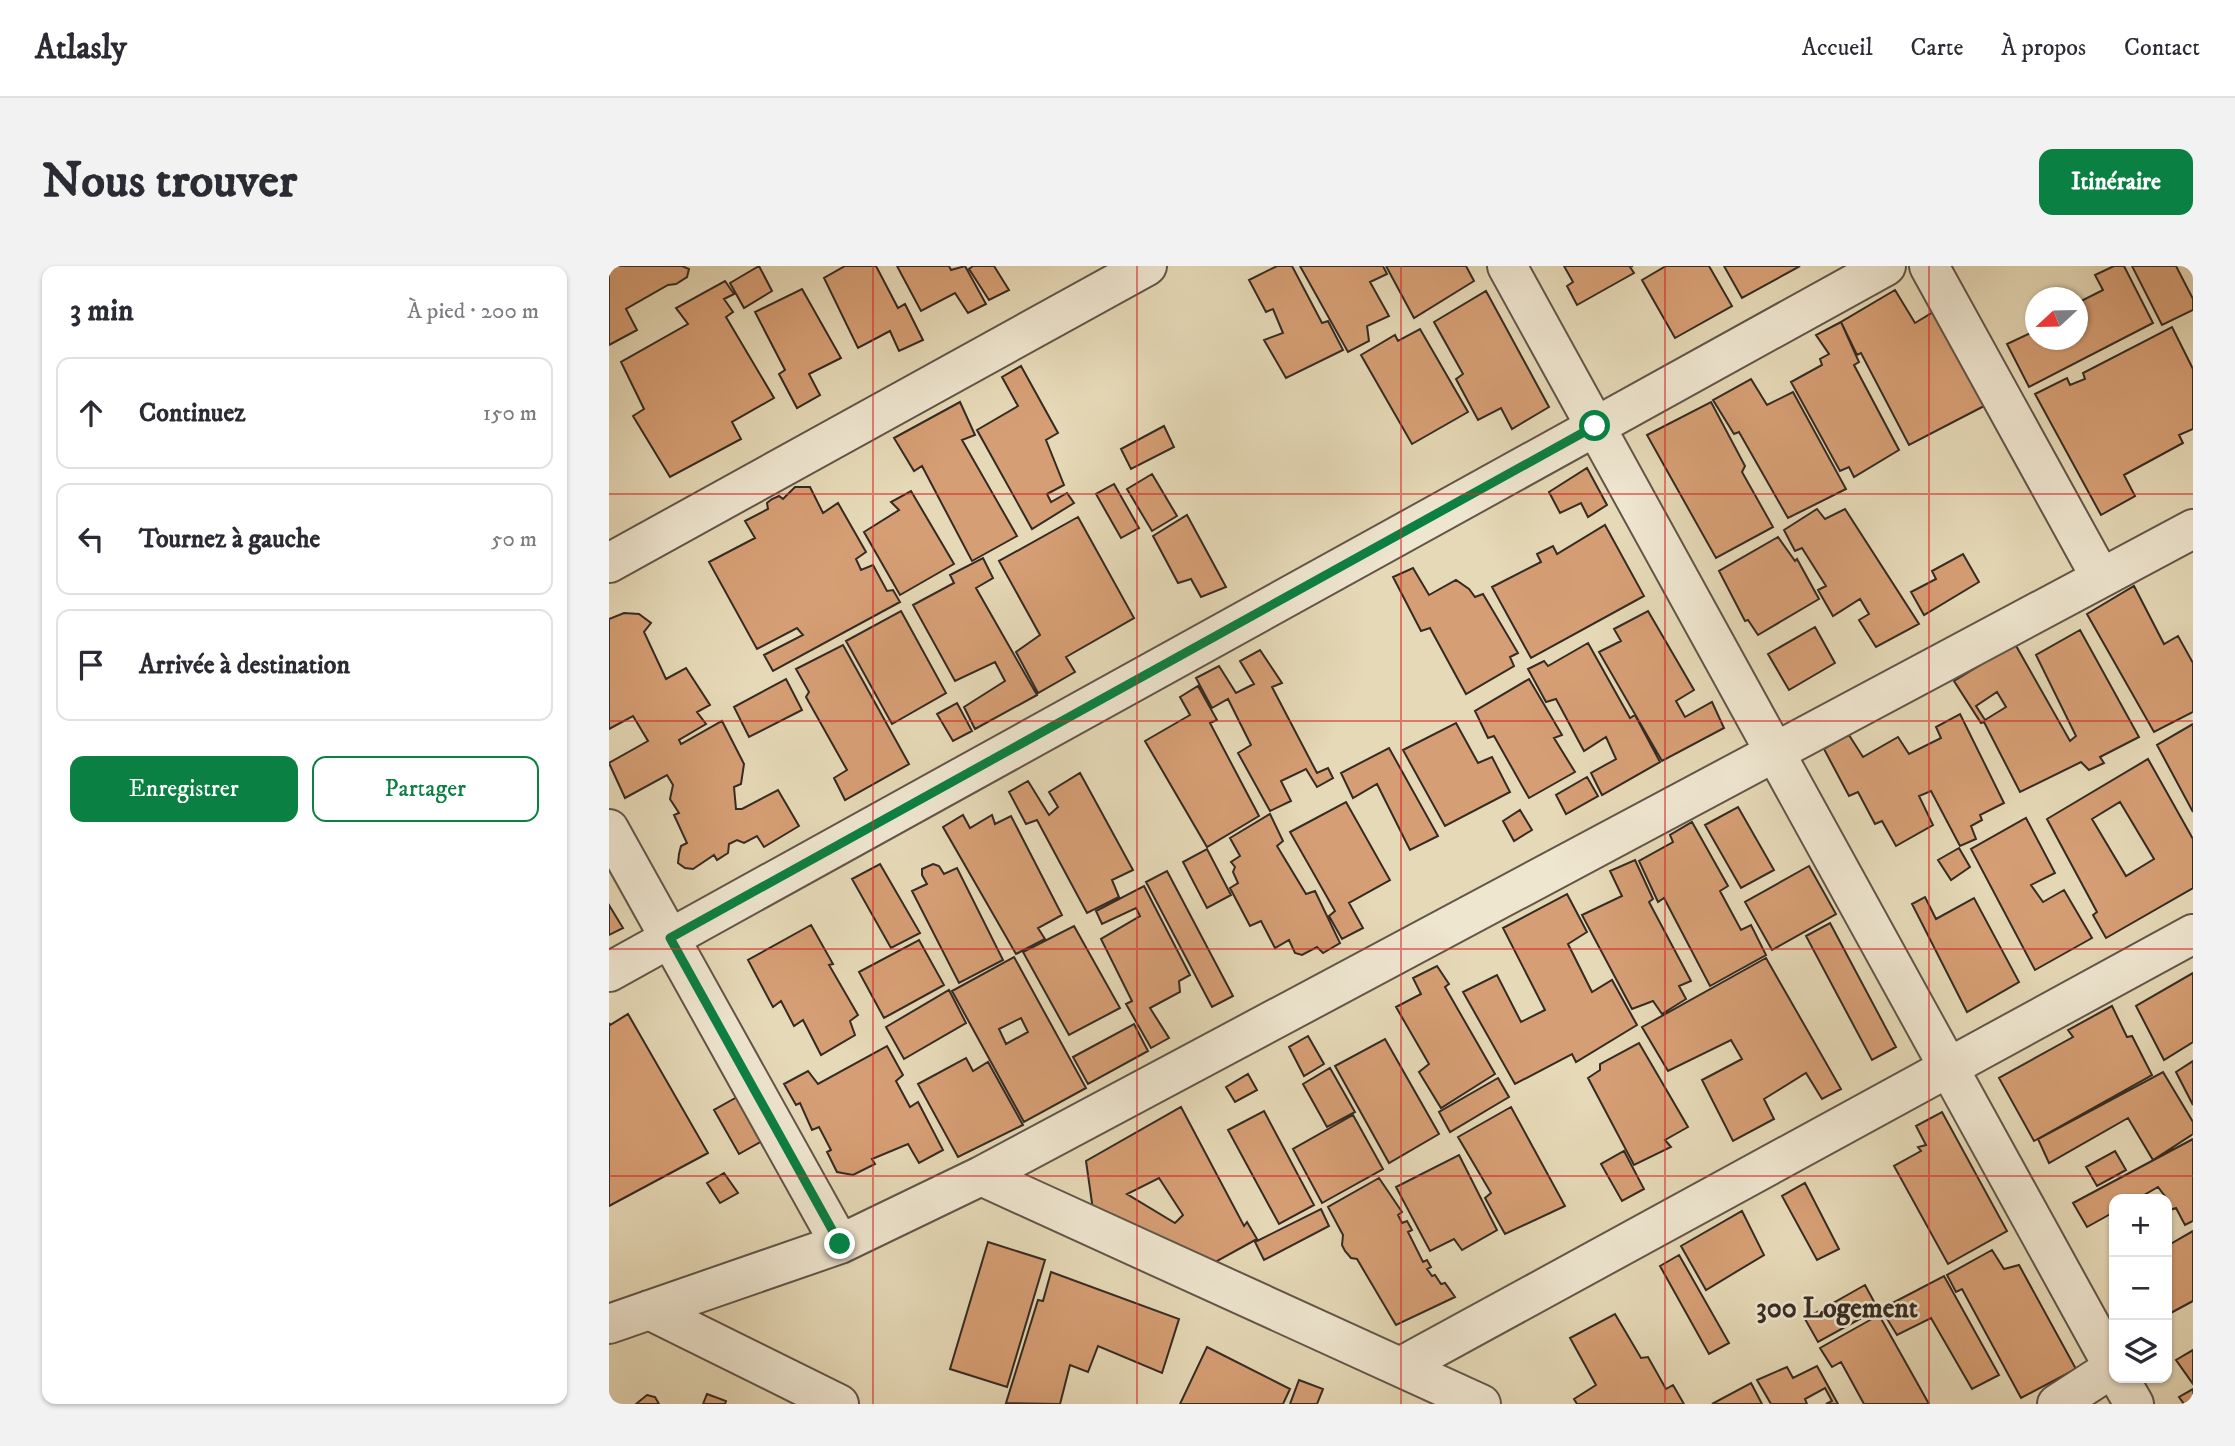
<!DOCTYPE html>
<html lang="fr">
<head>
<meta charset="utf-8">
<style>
  :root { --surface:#fff; --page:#f2f2f3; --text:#2b2b33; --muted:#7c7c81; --line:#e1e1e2; --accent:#0b8043 }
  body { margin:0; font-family:"IM FELL DW Pica",serif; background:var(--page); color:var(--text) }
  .controls { position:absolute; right:21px; bottom:21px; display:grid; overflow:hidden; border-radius:14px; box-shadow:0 2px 5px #0004 }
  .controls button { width:63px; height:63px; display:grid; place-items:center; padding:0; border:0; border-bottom:2px solid var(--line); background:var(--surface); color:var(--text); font:35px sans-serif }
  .compass { position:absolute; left:1416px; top:21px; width:63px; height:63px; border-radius:50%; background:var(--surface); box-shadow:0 2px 5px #0004; rotate:248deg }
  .stop { position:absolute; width:21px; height:21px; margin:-16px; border:5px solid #0b8043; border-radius:50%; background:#fff }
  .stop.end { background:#0b8043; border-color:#fff; box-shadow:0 2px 7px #0008 }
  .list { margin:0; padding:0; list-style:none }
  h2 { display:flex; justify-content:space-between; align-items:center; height:91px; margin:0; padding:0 28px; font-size:30px }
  h2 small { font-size:23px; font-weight:400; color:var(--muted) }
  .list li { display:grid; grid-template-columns:46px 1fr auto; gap:21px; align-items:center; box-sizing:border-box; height:112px; margin:0 14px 14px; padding:0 14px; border:2px solid var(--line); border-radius:14px }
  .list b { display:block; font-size:26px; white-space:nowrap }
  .list em { font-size:23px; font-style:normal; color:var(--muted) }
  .actions { display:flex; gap:14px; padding:21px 28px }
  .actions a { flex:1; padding:16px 0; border:2px solid var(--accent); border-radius:14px; text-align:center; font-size:24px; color:var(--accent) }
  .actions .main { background:var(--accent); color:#fff }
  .icon { flex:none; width:38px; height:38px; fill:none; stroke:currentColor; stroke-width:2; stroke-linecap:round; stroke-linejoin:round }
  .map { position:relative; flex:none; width:1584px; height:1138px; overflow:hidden; border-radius:14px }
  header { display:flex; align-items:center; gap:42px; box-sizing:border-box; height:98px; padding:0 35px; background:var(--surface); border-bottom:2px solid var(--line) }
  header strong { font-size:33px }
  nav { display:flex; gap:38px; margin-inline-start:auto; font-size:24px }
  .intro { display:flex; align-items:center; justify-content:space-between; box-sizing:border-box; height:168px; padding:0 42px }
  h1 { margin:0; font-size:49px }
  .button { padding:18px 32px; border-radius:14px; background:var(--accent); color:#fff; font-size:24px; font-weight:700 }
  main { display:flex; gap:42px; padding:0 42px }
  aside { flex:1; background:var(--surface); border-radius:14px; box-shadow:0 2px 5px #0004 }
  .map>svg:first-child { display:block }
  .building { fill:#d69e74; stroke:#352b23; stroke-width:2; fill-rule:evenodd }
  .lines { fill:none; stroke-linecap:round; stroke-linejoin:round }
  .minor-casing { stroke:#615648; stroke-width:42 }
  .minor { stroke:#efe6d0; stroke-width:38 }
  .route { stroke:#0b8043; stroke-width:9 }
  .grid { fill:none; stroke:#d62828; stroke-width:2; stroke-opacity:0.55 }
  .labels { text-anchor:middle; stroke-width:5; stroke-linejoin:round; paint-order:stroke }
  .quarter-label { font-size:28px; font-weight:bold; fill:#352b23; stroke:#efe6d0 }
</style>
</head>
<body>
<header>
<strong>Atlasly</strong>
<nav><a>Accueil</a><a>Carte</a><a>À propos</a><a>Contact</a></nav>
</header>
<div class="intro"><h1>Nous trouver</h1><a class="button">Itinéraire</a></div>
<main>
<aside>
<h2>3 min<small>À pied · 200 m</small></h2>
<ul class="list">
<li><svg class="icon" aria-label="ahead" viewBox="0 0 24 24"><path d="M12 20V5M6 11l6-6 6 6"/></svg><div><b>Continuez</b></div><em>150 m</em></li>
<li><svg class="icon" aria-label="left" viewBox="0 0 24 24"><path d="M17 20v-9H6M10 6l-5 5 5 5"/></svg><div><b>Tournez à gauche</b></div><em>50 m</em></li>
<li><svg class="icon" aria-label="arrive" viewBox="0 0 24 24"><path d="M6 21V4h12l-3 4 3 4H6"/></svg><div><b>Arrivée à destination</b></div></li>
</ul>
<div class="actions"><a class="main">Enregistrer</a><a>Partager</a></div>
</aside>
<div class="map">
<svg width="1584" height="1138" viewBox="0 0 1584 1138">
  <rect width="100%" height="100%" fill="#e6d9b7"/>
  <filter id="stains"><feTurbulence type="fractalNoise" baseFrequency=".00286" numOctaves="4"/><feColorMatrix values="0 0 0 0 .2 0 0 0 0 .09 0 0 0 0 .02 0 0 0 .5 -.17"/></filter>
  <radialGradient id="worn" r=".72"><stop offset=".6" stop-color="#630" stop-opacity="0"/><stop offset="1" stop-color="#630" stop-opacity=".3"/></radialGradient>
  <!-- building -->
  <path class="building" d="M 0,0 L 73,0 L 80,3 L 78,11 L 67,18 L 59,19 L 17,43 L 28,64 L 0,79 Z
    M 150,0 L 163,25 L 135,42 L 121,17 Z
    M 236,0 L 267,0 L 289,42 L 296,38 L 314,74 L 290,85 L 281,65 L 249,82 L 215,12 Z
    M 288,0 L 340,0 L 342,4 L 356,0 L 377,38 L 359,47 L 346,27 L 312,45 Z
    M 364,0 L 385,0 L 400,24 L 380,34 L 360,3 Z
    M 668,0 L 683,0 L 713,57 L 719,55 L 734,84 L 677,112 L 655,74 L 674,67 L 664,43 L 657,46 L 640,14 Z
    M 691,0 L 774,0 L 778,8 L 761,16 L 780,50 L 758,60 L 760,75 L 739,86 Z
    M 777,0 L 857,0 L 865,15 L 805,52 Z
    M 955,0 L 1024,0 L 1021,1 L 1025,7 L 968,39 L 958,20 L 964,16 Z
    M 1057,0 L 1100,0 L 1123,40 L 1066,72 L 1033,14 Z
    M 1115,0 L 1191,0 L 1133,32 Z
    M 1505,0 L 1515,0 L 1544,57 L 1420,121 L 1398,78 L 1426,65 L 1426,74 L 1468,74 L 1468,37 L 1494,24 L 1486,9 Z
    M 1523,0 L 1567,0 L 1584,33 L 1584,44 L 1553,59 Z
    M 116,15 L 125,28 L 115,33 L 124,46 L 117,51 L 165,132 L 123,156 L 132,173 L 61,211 L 24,150 L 35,143 L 12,96 L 79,58 L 67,42 Z
    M 193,23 L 232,92 L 200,108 L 211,129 L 188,142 L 170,108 L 176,104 L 146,46 Z
    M 1286,24 L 1306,57 L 1326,45 L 1379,138 L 1300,179 L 1252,87 L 1248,89 L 1232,56 Z
    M 877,25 L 940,141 L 903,163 L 892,142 L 869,154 L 847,113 L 854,108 L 825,56 Z
    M 1232,56 L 1250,96 L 1245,99 L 1290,184 L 1245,211 L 1240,201 L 1231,205 L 1182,116 L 1213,99 L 1211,93 L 1220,88 L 1207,69 Z
    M 1563,61 L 1584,103 L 1584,163 L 1570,169 L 1574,177 L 1515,209 L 1526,230 L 1492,249 L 1426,128 L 1458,112 L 1461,119 L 1476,113 L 1474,107 Z
    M 811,63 L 859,146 L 803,178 L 752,89 L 786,69 L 789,75 Z
    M 412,100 L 449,167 L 437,174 L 455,219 L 438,228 L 442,236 L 458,227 L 465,237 L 423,263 L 368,164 L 409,140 L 393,111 Z
    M 1142,113 L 1158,139 L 1184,126 L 1237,223 L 1179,252 L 1130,166 L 1125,168 L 1104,134 Z
    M 351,136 L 366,169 L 353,174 L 408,270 L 363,295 L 313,200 L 305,205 L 285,172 Z
    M 1102,136 L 1136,200 L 1133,206 L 1164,261 L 1107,292 L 1038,169 Z
    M 555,160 L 565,181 L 522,203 L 512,183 Z
    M 978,202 L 998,239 L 979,251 L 972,237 L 951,247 L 940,226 Z
    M 543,208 L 568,250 L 543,265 L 518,223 Z
    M 505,218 L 530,262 L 512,272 L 487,228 Z
    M 186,221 L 201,221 L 214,247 L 229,237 L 257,286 L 247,293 L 252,304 L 264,299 L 278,325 L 284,324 L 291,336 L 164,405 L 155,389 L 194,369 L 188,362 L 148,383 L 100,296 L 146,272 L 136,255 L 159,243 L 158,237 L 163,233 L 170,230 L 174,233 Z
    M 302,225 L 345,298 L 291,329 L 255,266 L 290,244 L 282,236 Z
    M 1208,243 L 1216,253 L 1236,243 L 1310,358 L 1267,381 L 1250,354 L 1260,348 L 1251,333 L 1224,350 L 1209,324 L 1217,320 L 1193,282 L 1186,285 L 1175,264 Z
    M 578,249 L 617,321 L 592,331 L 582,313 L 569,317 L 544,270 Z
    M 469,251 L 525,352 L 457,391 L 466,406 L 429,427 L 407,386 L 431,369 L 390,295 Z
    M 996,259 L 1035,330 L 922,392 L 883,321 L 932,296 L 928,288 L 944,280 L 948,288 Z
    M 1169,271 L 1186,295 L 1188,293 L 1210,333 L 1149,369 L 1139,354 L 1136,355 L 1110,305 Z
    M 1354,288 L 1370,316 L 1315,349 L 1302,326 L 1327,313 L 1323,305 Z
    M 374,292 L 384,312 L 367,322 L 428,429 L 366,463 L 355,441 L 396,415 L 386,396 L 346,415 L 304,339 L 345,317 L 341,309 Z
    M 804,302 L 820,329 L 847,314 L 860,323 L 866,331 L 874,328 L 909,387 L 901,391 L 905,400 L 857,428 L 821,362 L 812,365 L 784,311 Z
    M 1525,320 L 1555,378 L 1569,370 L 1584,397 L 1584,446 L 1545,466 L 1478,348 Z
    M 292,345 L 337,427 L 283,458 L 237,375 Z
    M 1039,345 L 1085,424 L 1067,435 L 1076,451 L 1103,436 L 1115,462 L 1053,495 L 990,386 L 1012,375 L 1005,363 Z
    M 15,347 L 30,348 L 42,357 L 35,366 L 57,413 L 77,402 L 101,439 L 88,446 L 97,458 L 70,474 L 72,478 L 113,455 L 135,498 L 132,518 L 125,521 L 127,543 L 133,543 L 169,524 L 190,560 L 155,581 L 148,570 L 135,577 L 128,574 L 120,578 L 119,587 L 108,594 L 105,589 L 84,603 L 76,602 L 69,597 L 70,588 L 72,580 L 78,577 L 65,549 L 70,547 L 61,533 L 64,519 L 58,509 L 16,532 L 0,497 L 39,475 L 24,450 L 0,463 L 0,353 Z
    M 1206,361 L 1226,397 L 1180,424 L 1159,388 Z
    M 1471,364 L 1530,471 L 1491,491 L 1495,497 L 1480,504 L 1472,496 L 1411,526 L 1375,456 L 1372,457 L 1345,415 L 1406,378 L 1461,475 L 1467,470 L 1427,389 ZM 1388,426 L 1397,441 L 1376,454 L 1367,440 Z
    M 979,377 L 1021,452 L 1026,449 L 1051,496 L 993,529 L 982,507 L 1007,493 L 997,471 L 975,485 L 947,433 L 937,436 L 919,403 L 935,395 L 939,400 Z
    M 234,379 L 300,498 L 236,534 L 225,512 L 238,504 L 197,431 L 200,426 L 187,403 Z
    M 651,384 L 673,417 L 663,421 L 708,507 L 719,502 L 724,512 L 708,521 L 697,503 L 672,515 L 682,535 L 661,545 L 629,487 L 642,479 L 619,433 L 603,442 L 587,412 L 610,400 L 627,427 L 645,418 L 631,395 Z
    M 177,413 L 193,444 L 140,471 L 125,441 Z
    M 920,413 L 953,469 L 945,472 L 966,506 L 920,532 L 885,470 L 879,472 L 866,445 Z
    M 589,420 L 608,454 L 601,457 L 650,550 L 598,581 L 536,475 L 581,449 L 571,431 Z
    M 348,437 L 363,465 L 344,475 L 328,448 Z
    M 1351,448 L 1395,537 L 1371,549 L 1373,554 L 1362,560 L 1367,573 L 1351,580 L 1322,525 L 1310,530 L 1324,559 L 1287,580 L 1273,555 L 1266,558 L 1249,526 L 1240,530 L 1215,483 L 1240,469 L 1254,491 L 1289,471 L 1300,488 L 1332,472 L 1327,461 Z
    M 847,457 L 869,497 L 883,491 L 901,526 L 836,560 L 794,484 Z
    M 1584,458 L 1584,546 L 1548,479 Z
    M 780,482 L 829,570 L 801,584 L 768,518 L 744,532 L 732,507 Z
    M 1539,493 L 1584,573 L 1584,622 L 1497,672 L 1484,649 L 1488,646 L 1438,553 ZM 1511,536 L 1545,593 L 1517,610 L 1483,553 Z
    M 471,507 L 524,604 L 503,614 L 510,631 L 478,647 L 428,554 L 417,558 L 400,526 L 419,515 L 440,549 L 449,541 L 440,526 Z
    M 978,511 L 989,530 L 957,548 L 947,529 Z
    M 737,536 L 781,614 L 740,637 L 754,662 L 733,673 L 720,650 L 726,645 L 681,566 Z
    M 1129,541 L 1165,604 L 1132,622 L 1096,559 Z
    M 911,544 L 923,564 L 905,575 L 894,555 Z
    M 661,548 L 674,575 L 668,580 L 697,628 L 706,625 L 731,677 L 714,687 L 708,681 L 693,689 L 686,687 L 680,674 L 666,682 L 652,655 L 641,660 L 621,622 L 629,617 L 624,606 L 626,601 L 622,596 L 631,590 L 621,572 Z
    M 354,549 L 361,562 L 383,549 L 386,558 L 402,550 L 453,649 L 429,662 L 436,673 L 407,688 L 334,561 Z
    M 1417,552 L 1446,607 L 1422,619 L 1434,636 L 1455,624 L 1483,672 L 1426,704 L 1362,583 Z
    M 1083,556 L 1119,620 L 1111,625 L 1132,664 L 1142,659 L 1157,689 L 1101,720 L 1055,632 L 1049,636 L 1030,595 L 1064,576 L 1061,569 Z
    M 1350,582 L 1361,601 L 1342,614 L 1329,594 Z
    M 598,583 L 622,629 L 598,642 L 574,596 Z
    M 1026,594 L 1044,633 L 1040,636 L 1082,715 L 1070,720 L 1077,733 L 1053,748 L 1044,735 L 1023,743 L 973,649 L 1013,630 L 1001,605 Z
    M 271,598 L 311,667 L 282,682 L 243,613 Z
    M 324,598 L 330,600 L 335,608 L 348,602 L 394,694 L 350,717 L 303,625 L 318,618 L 313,609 L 313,603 Z
    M 1200,600 L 1227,648 L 1163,684 L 1136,636 Z
    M 558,605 L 624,730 L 603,741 L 537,616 Z
    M 535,620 L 581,709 L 570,715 L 571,726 L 541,742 L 560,772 L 542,782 L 517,738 L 523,735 L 492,673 L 531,650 L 527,642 L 493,658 L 487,645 Z
    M 958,628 L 978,666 L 959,678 L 983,726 L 1003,714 L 1028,759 L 967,796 L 963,788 L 906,818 L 854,726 L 888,709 L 912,756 L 936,744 L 894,662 Z
    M 1316,631 L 1327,653 L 1365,632 L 1410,716 L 1358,746 L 1303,638 Z
    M 0,639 L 14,662 L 0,669 Z
    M 1221,657 L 1287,781 L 1263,794 L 1197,670 Z
    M 202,659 L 224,698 L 220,699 L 249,749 L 241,755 L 246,769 L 212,789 L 194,754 L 185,760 L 172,735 L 164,741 L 139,694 Z
    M 465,660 L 511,742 L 460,769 L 414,686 Z
    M 310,674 L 335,719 L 275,752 L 250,706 Z
    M 405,691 L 477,822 L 415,856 L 343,725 ZM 412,752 L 419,766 L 397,778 L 390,763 Z
    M 1157,692 L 1232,823 L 1213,833 L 1197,807 L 1155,833 L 1165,853 L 1124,875 L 1093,814 L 1133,793 L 1122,774 L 1059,805 L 1033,761 Z
    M 828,700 L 840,718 L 836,721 L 886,808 L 832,842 L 810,806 L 820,798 L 787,741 L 812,728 L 804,712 Z
    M 1584,707 L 1584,776 L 1555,794 L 1527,740 Z
    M 340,724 L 357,757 L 295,793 L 277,761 Z
    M 1503,740 L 1518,771 L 1523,770 L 1543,809 L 1425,875 L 1390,812 L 1464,771 L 1459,764 Z
    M 19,748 L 99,887 L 0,940 L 0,757 L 1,759 Z
    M 525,758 L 539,785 L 479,818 L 464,791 Z
    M 699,770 L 715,798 L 695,810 L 680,781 Z
    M 776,773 L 830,868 L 780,897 L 726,800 Z
    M 1030,777 L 1079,861 L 1056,874 L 1062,881 L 1025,899 L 979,812 L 991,804 L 991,798 Z
    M 278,780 L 294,809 L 287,815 L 301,841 L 309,836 L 334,884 L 310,897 L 299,878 L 263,893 L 266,898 L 244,909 L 228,906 L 218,886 L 222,884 L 210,861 L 203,864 L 191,837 L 187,839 L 175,818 L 199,805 L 209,818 Z
    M 357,792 L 364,805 L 379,796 L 414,859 L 349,891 L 309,818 Z
    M 1584,795 L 1584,839 L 1567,806 Z
    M 721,802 L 746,846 L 718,861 L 694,818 Z
    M 1554,806 L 1584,856 L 1584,868 L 1544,894 L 1519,852 L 1440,897 L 1429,873 Z
    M 639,808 L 648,824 L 626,836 L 617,821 Z
    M 889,812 L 900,831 L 841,866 L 830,846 Z
    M 128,831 L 153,875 L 130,888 L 105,844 Z
    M 572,841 L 635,960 L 638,956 L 648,973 L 601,999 L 484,944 L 477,895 ZM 550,912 L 574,949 L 566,957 L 518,928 Z
    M 902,841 L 956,940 L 896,968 L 876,932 L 882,927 L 849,871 Z
    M 655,845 L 705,939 L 670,958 L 619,864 Z
    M 1333,846 L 1398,965 L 1339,998 L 1285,900 L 1312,885 L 1309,881 L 1317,879 L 1307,860 Z
    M 744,849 L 774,903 L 713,937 L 684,883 Z
    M 1584,873 L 1584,955 L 1576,959 L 1567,942 L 1561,944 L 1558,933 L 1549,921 L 1528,933 L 1505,933 L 1505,946 L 1478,961 L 1464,937 Z
    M 1015,885 L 1035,923 L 1013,935 L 992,898 Z
    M 1506,885 L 1517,904 L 1488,920 L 1477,901 Z
    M 850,889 L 888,964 L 853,984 L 845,973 L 821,985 L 787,921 Z
    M 115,907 L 129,927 L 111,937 L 98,917 Z
    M 770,912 L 793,946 L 789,949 L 793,957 L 798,955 L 803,964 L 799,966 L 814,996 L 818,994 L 822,1001 L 818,1003 L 823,1010 L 826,1009 L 832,1018 L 836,1017 L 846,1031 L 787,1059 L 748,993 L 742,992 L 736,985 L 733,979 L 734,969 L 719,941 Z
    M 1196,917 L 1230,983 L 1208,994 L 1173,930 Z
    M 712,943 L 720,960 L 655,994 L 646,976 Z
    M 1133,945 L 1155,989 L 1097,1024 L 1072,980 Z
    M 1584,965 L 1584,1035 L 1558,1049 L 1558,980 Z
    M 379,976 L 436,994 L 398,1121 L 341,1103 Z
    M 1383,984 L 1395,1003 L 1410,999 L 1467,1103 L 1412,1132 L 1353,1023 L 1347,1026 L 1338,1009 Z
    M 1070,989 L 1120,1077 L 1100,1088 L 1051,1000 Z
    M 442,1006 L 570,1053 L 553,1107 L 489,1080 L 479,1106 L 461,1099 L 451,1138 L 397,1137 L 429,1034 L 434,1035 Z
    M 1335,1010 L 1390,1109 L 1363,1123 L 1322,1052 L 1288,1069 L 1272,1043 Z
    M 1256,1019 L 1269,1043 L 1209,1076 L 1196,1053 Z
    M 1006,1048 L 1032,1092 L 1039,1091 L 1057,1123 L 1064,1119 L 1075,1138 L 968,1138 L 965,1133 L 987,1119 L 961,1072 Z
    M 1270,1049 L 1320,1138 L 1255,1138 L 1232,1096 L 1223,1101 L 1211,1082 Z
    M 598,1081 L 681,1123 L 674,1138 L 571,1138 Z
    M 1584,1084 L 1584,1118 L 1567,1094 Z
    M 1208,1100 L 1229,1138 L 1217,1138 L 1223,1135 L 1216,1122 L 1196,1133 L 1198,1138 L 1162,1138 L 1148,1114 L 1178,1101 L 1184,1112 Z
    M 690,1114 L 714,1123 L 708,1138 L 681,1138 Z
    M 1142,1117 L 1153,1138 L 1103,1138 Z
    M 1584,1123 L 1584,1138 L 1575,1138 L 1570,1131 Z
    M 98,1128 L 117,1135 L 116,1138 L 94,1138 Z
    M 38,1129 L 46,1131 L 50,1138 L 27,1138 Z"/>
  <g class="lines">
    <!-- minor casing -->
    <g class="minor-casing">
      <path id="minor" d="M 898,0 L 1505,1102
        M 1320,0 L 1492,312
        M 0,297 L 538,0
        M 0,563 L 231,978
        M 0,706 L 1277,0
        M 372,910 L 872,1138
        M 40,1044 L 230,1138
        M 0,1058 L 231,978 L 372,910 L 1584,263
        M 791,1101 L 1584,668
        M 1510,1112 L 1525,1138
        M 1448,1138 L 1505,1101"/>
    </g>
    <!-- minor -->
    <use href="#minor" class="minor"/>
  </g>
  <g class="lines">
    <!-- route -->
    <path class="route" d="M 231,978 L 61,672 L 986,160"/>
  </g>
  <!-- grid -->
  <path class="grid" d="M 264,0 L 264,1138M 528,0 L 528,1138M 792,0 L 792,1138M 1056,0 L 1056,1138M 1320,0 L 1320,1138M 0,228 L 1584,228M 0,455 L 1584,455M 0,683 L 1584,683M 0,910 L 1584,910"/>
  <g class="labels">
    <!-- quarter labels -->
    <g class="quarter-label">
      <text x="1228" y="1051">300 Logement</text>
    </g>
  </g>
  <rect width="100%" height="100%" filter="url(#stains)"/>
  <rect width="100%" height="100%" fill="url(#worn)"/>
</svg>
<div class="controls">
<button>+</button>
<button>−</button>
<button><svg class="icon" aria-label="layers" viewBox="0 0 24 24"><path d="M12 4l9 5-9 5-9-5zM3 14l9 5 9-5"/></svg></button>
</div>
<svg class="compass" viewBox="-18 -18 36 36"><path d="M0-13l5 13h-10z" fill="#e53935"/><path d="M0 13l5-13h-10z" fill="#7c7c81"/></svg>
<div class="stop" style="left:986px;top:160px"></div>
<div class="stop end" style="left:231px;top:978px"></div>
</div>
</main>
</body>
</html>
